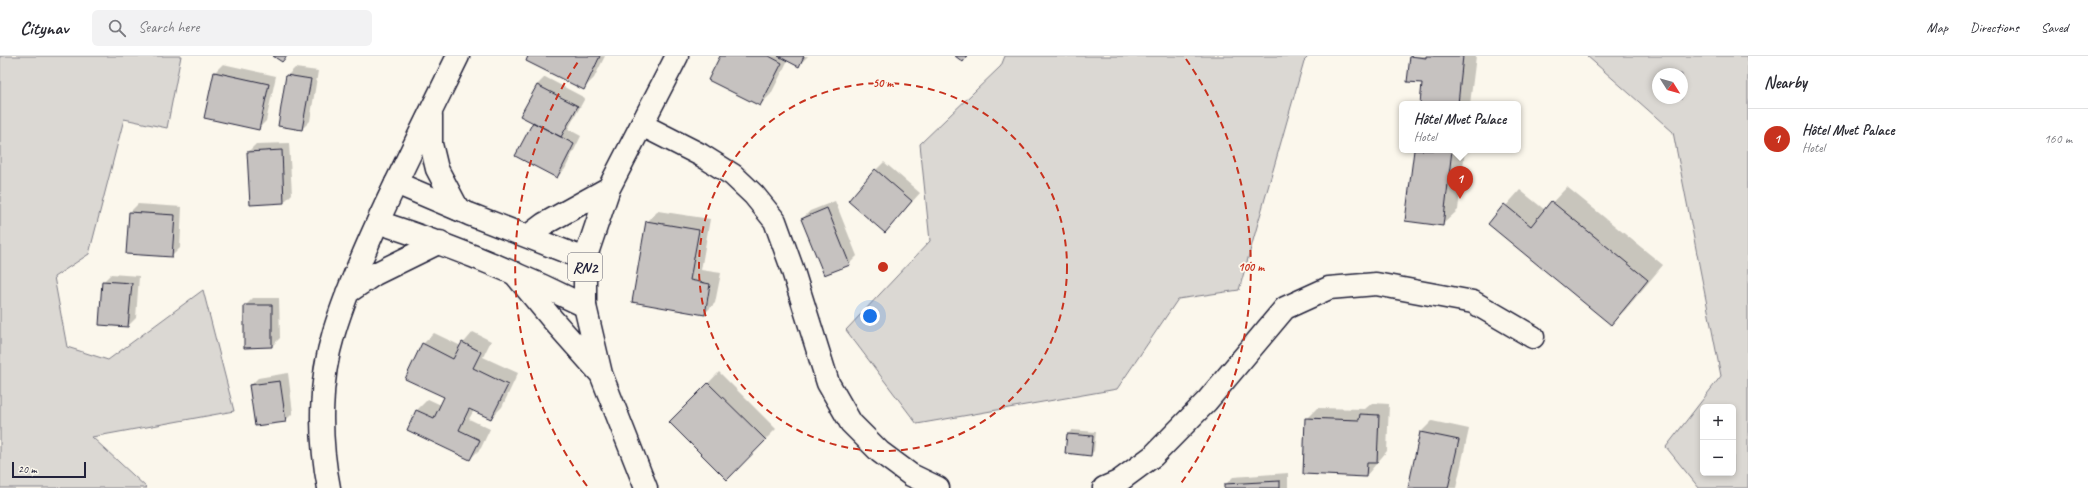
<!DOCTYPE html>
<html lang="en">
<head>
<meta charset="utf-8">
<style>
  :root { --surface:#fff; --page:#f2f2f3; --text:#2b2b33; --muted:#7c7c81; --line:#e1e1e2; --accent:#c8321e }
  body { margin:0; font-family:Caveat,sans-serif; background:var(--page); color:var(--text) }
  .controls { position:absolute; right:12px; bottom:12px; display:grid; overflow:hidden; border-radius:6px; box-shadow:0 2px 6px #0003 }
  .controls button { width:36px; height:36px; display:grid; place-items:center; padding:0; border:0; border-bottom:1px solid var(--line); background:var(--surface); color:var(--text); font:20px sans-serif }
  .compass { position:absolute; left:1652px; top:12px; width:36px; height:36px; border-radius:50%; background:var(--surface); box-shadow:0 2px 6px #0003; rotate:127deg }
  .scale { position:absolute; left:12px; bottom:10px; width:74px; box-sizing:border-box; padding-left:4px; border:2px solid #22223b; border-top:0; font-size:11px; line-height:14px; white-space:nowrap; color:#22223b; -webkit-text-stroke:3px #fbf7ec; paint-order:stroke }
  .you { position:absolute; left:870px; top:260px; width:14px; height:14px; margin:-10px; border:3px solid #fff; border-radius:50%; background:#1a73e8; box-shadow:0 0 0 6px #1a73e833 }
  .badge { display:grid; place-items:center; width:26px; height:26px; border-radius:50%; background:var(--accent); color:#fff; font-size:13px; font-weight:700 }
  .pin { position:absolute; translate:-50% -33px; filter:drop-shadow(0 1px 2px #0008) }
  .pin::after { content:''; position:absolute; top:21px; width:14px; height:12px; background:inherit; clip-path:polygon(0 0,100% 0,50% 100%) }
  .popup { position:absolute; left:1399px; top:45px; width:122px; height:52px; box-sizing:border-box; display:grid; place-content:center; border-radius:6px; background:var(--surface); filter:drop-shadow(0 1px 3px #0005); font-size:13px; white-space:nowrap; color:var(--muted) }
  .popup b { font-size:15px; color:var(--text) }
  .popup::after { content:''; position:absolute; left:50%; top:100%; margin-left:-8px; border:8px solid transparent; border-top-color:var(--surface) }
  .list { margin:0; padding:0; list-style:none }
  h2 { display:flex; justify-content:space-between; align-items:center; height:52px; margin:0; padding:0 16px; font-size:17px }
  h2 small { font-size:13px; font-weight:400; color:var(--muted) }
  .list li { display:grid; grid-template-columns:26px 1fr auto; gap:12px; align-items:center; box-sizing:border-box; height:60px; padding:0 16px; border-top:1px solid var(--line) }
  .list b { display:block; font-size:15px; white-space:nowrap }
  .list p { margin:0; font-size:13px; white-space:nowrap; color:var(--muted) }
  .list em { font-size:13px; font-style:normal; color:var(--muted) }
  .icon { flex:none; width:22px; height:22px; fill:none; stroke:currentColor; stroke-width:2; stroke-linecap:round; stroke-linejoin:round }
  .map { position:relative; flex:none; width:1748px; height:432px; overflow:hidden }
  header { display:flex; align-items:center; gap:24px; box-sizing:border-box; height:56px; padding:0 20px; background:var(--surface); border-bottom:1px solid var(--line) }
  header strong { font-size:19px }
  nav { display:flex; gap:22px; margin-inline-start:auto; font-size:14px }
  .search { width:280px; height:36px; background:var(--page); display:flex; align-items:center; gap:10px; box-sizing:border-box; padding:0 14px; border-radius:6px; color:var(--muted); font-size:15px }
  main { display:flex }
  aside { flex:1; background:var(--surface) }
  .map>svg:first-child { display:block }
  .green { fill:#dbd8d3; stroke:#7e7d87; fill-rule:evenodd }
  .shadow { fill:#0003 }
  .building { fill:#c6c2c0; stroke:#22223b }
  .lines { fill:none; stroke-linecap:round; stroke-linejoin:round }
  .minor-casing { stroke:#22223b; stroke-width:25 }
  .tertiary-casing { stroke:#22223b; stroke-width:25 }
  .trunk-casing { stroke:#22223b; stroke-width:25 }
  .minor { stroke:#fbf7ec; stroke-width:22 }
  .tertiary { stroke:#fbf7ec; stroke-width:22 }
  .trunk { stroke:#fbf7ec; stroke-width:22 }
  .ring { fill:none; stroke:#c8321e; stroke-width:2; stroke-dasharray:7 5 }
  .labels { text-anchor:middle; stroke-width:3.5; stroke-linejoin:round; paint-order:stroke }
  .shield { fill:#fbf7ec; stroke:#636270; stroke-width:1 }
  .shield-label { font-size:16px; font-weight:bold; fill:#22223b }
  .centre { fill:#c8321e; stroke:#fbf7ec; stroke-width:2 }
  .ring-label { font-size:12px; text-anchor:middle; font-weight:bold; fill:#c8321e; stroke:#fbf7ec; stroke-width:3.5; stroke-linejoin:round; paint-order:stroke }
</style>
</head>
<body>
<header>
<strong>Citynav</strong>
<div class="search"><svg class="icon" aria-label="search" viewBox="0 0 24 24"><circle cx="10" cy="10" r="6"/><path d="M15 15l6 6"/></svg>Search here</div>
<nav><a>Map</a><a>Directions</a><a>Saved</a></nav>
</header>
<main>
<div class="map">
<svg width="1748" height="432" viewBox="0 0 1748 432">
  <rect width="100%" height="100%" fill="#fbf7ec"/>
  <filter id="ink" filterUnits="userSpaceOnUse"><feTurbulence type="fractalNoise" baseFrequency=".025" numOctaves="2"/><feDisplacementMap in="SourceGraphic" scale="8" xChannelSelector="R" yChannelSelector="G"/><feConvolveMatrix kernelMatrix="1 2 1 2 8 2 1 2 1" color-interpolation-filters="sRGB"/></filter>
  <g filter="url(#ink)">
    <!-- green -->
    <path class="green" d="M 0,0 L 181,0 L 167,72 L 124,63 L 89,198 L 54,221 L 67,291 L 108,304 L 203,234 L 234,355 L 92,381 L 147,432 L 0,432 Z
      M 1005,0 L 1309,0 L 1304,5 L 1239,234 L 1178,243 L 1117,333 L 917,368 L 846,274 L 930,185 L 920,88 L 1001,10 Z
      M 1587,0 L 1748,0 L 1748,432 L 1699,432 L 1666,391 L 1721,320 L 1673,76 ZM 1658,18 L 1682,18 L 1682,42 L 1658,42 ZM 1703,351 L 1733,351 L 1733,417 L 1703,417 Z"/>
    <!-- shadow -->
    <path class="shadow" d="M 529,0 L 605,0 L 594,22 L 584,32 Z
      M 721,0 L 808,0 L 799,9 L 788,4 L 771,38 L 760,49 Z
      M 1411,0 L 1476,0 L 1470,48 L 1421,48 L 1424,27 Z
      M 223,8 L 276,20 L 266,65 L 258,73 L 205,61 L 215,16 Z
      M 295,12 L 318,15 L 310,65 L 302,73 L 287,20 Z
      M 545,21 L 585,42 L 568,73 L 581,80 L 565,113 L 557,121 L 534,66 L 522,59 L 537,29 Z
      M 289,87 L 292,138 L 284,146 L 251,148 L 248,96 L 256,88 Z
      M 1415,94 L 1465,94 L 1458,154 L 1442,169 Z
      M 884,106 L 920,137 L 885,176 L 876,114 Z
      M 1567,131 L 1663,209 L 1626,253 L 1611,268 L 1490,168 L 1520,134 L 1545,154 Z
      M 835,145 L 857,200 L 849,208 L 802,163 L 810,155 Z
      M 138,148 L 182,151 L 180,192 L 172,200 L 130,156 Z
      M 658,155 L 710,163 L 701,214 L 721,217 L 715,247 L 704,258 L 647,166 Z
      M 111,218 L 139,220 L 136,262 L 128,270 L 103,226 Z
      M 253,242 L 279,242 L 280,282 L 272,290 L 245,291 L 245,250 Z
      M 473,276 L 491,285 L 483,301 L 518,317 L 502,351 L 491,362 L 474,354 L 469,363 L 490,373 L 481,392 L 470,403 L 408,373 L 417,354 L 428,343 L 441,349 L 445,341 L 423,288 L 434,277 L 461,290 Z
      M 719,316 L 776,373 L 727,422 L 671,366 Z
      M 288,317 L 293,357 L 285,365 L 250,330 L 258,322 Z
      M 1372,347 L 1389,348 L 1387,395 L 1366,420 L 1306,363 L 1317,352 L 1365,353 Z
      M 1432,365 L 1469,373 L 1456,432 L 1409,432 L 1421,376 Z
      M 1072,374 L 1096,376 L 1094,395 L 1090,399 L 1066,397 L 1068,378 Z
      M 1288,417 L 1288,432 L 1225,432 L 1225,429 L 1233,421 Z"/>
    <!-- building -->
    <path class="building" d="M 273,0 L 287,0 L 282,6 Z
      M 528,0 L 600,0 L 584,34 L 526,5 Z
      M 720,0 L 769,0 L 782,7 L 760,50 L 708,24 Z
      M 778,0 L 804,0 L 799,11 Z
      M 955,0 L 967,0 L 963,6 Z
      M 1410,0 L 1426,2 L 1426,0 L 1463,0 L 1458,48 L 1420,48 L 1422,27 L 1407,26 Z
      M 214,16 L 269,28 L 259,74 L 204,62 Z
      M 286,19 L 311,23 L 302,74 L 278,70 Z
      M 537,29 L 578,50 L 561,81 L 520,60 Z
      M 533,66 L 574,88 L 557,122 L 515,100 Z
      M 282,94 L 284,147 L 250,149 L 247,96 Z
      M 1414,94 L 1452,94 L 1443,170 L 1405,165 Z
      M 875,113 L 912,145 L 885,177 L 848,145 Z
      M 1551,145 L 1648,224 L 1611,269 L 1488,168 L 1504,148 L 1531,170 Z
      M 827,152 L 850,209 L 824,219 L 801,163 Z
      M 129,156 L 175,159 L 172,201 L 126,198 Z
      M 646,165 L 699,174 L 690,224 L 710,228 L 705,259 L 632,246 Z
      M 102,225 L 132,227 L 128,271 L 99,269 Z
      M 244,249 L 272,249 L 272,291 L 244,292 Z
      M 462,286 L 481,296 L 473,312 L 508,329 L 491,363 L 469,353 L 459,374 L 480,384 L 470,404 L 407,374 L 416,354 L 434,362 L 444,341 L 405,323 L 422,287 L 453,303 Z
      M 280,325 L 286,366 L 255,370 L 249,329 Z
      M 708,327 L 766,384 L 727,424 L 669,366 Z
      M 1360,358 L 1379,359 L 1377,407 L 1367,407 L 1366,421 L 1303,418 L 1305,362 L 1359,364 Z
      M 1420,376 L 1459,384 L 1448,432 L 1408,432 Z
      M 1067,378 L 1093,380 L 1091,400 L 1065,397 Z
      M 1280,425 L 1280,432 L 1224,432 L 1224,428 Z"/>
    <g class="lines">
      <!-- minor casing -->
      <g class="minor-casing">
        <path id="minor" d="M 642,69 L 701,99 L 733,119 L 754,139 L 775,165 L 792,212 L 828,327 L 851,367 L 880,396 L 911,419 L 938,432
          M 396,127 L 469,158 L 585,203
          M 378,166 C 449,189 518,217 585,250
          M 1104,432 L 1118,426 L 1153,400 L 1207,345 L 1285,252 L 1329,232 L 1376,228 L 1473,246 L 1533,281"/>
      </g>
      <!-- tertiary casing -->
      <g class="tertiary-casing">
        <path id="tertiary" d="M 431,60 L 431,88 L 437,113 L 458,153
          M 347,237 L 375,218 L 440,186
          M 329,432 C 319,382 319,325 334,276 C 346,236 363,198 380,161 C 405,107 432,53 458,0"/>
      </g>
      <!-- trunk casing -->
      <g class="trunk-casing">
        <path id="trunk" d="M 528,180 L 544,168 L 609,132
          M 514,217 L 552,263 L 599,316
          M 646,432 L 601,318 L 585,250 L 585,203 L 609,132 L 677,0"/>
      </g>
      <!-- minor -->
      <use href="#minor" class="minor"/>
      <!-- tertiary -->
      <use href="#tertiary" class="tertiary"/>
      <!-- trunk -->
      <use href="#trunk" class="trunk"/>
    </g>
  </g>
  <!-- distance rings -->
  <g class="ring">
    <circle cx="883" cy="211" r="184"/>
    <path d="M587 430A368 368 0 0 1 580 3M1186 3A368 368 0 0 1 1179 430"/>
  </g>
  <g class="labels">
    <!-- shield labels -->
    <rect class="shield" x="568" y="197" width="34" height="28" rx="3"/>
    <g class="shield-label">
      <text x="585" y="217">RN2</text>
    </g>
  </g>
  <circle cx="883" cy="211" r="6" class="centre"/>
  <g class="ring-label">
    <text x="883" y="31">50 m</text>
    <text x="1251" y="215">100 m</text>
  </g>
</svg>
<div class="controls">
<button>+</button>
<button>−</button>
</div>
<svg class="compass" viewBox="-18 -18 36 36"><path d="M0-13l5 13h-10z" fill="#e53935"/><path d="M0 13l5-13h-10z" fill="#7c7c81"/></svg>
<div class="scale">20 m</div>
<div class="you"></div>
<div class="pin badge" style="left:1460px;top:143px">1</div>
<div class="popup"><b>Hôtel Mvet Palace</b>Hotel</div>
</div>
<aside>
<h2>Nearby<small></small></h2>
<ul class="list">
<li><span class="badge">1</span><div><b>Hôtel Mvet Palace</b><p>Hotel</p></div><em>160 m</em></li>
</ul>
</aside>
</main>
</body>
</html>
